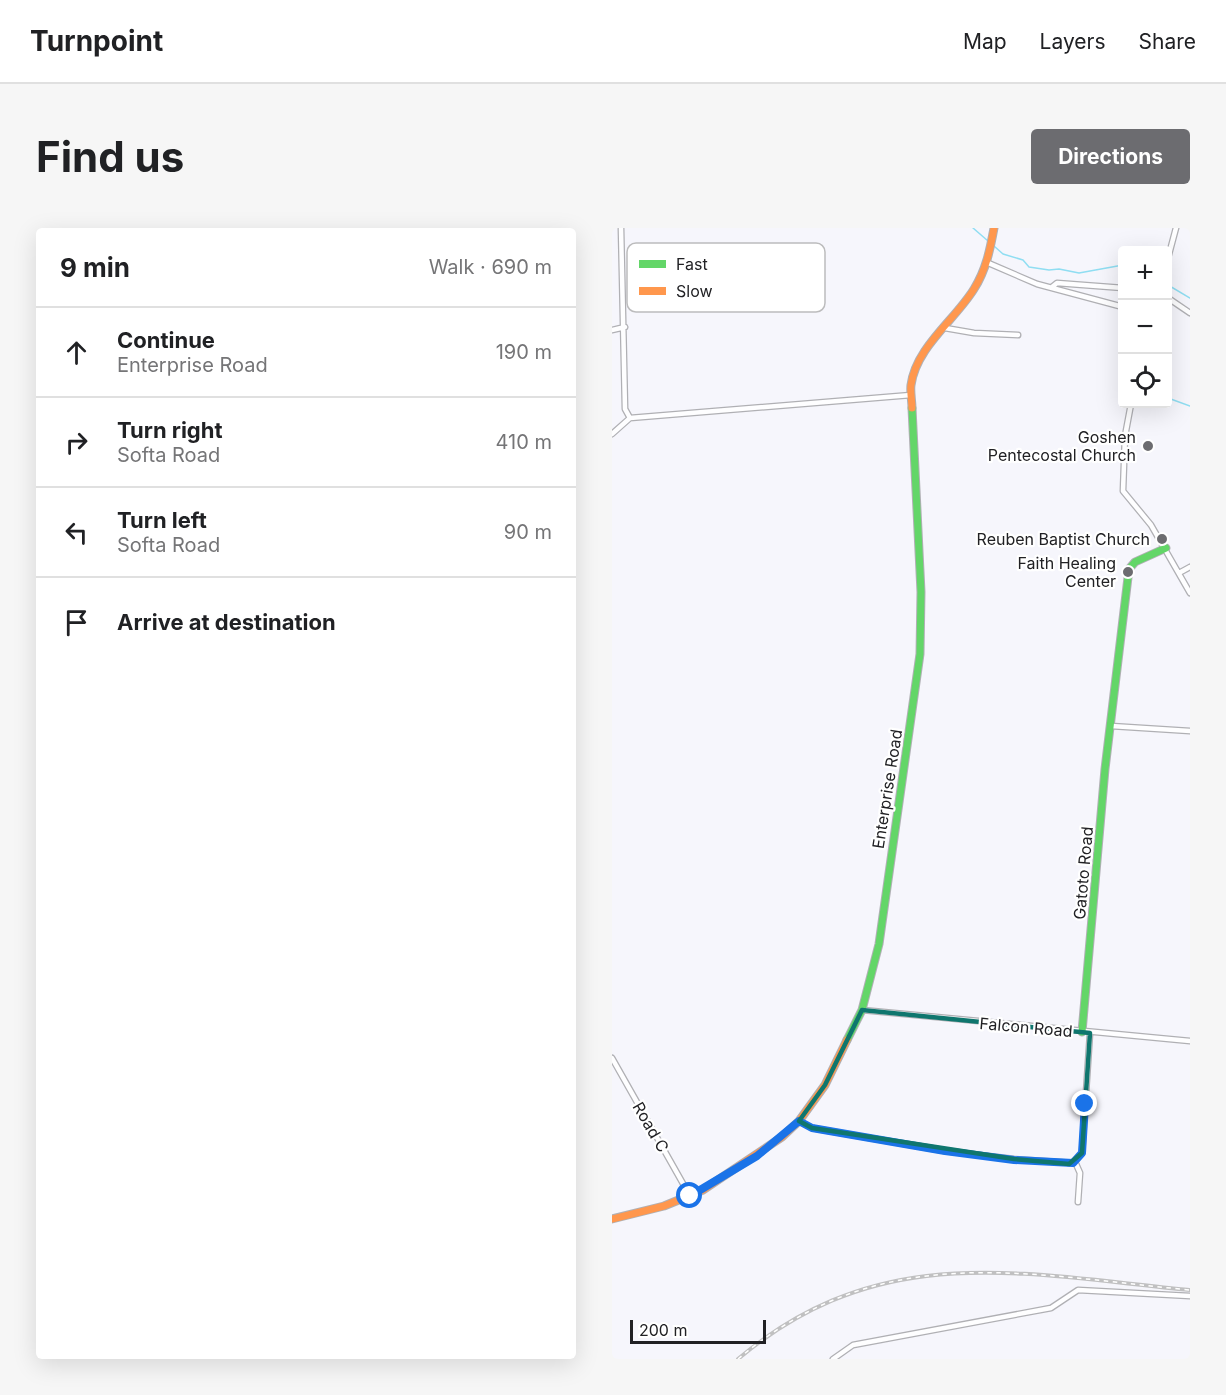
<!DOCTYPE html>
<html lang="en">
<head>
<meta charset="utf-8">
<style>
  :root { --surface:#fff; --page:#f6f6f6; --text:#202124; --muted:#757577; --line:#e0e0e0; --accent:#6c6c70 }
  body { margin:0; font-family:Inter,sans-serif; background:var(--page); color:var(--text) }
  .controls { position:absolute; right:18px; top:18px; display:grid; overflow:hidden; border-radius:6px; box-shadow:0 6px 24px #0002 }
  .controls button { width:54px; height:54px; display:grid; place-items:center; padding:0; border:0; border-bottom:2px solid var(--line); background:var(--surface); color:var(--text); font:30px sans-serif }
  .scale { position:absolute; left:18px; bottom:15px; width:136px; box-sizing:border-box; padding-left:6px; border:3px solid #212124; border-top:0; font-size:16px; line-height:21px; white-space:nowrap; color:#212124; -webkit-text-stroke:4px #fff; paint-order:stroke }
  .stop { position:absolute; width:18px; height:18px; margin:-14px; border:4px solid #1a73e8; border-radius:50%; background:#fff }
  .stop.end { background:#1a73e8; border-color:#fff; box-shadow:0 2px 6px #0008 }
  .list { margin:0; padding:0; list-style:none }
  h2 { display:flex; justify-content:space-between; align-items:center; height:78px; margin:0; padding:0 24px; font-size:26px }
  h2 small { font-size:20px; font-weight:400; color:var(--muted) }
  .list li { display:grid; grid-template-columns:39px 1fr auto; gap:18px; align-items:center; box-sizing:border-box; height:90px; padding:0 24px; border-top:2px solid var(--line) }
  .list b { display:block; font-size:22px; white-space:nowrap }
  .list p { margin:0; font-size:20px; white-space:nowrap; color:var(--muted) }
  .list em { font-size:20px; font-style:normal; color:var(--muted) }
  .icon { flex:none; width:33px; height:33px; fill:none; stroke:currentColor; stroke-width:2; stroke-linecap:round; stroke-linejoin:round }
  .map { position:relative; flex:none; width:578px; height:1131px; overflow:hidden; border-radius:6px }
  header { display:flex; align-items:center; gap:36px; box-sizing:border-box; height:84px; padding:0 30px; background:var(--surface); border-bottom:2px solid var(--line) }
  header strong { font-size:28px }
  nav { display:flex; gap:33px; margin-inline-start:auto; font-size:21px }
  .intro { display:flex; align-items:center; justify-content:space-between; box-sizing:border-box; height:144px; padding:0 36px }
  h1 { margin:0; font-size:42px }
  .button { padding:15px 27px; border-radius:6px; background:var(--accent); color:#fff; font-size:21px; font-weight:700 }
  main { display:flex; gap:36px; padding:0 36px }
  aside { flex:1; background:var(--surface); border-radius:6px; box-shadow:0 6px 24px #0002 }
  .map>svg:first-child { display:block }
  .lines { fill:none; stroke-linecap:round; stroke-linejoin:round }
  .stream { stroke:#90def2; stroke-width:1.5 }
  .street-casing { stroke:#b0b0b4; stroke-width:7 }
  .fast-casing { stroke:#b0b0b4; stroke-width:9 }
  .slow-casing { stroke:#b0b0b4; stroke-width:9 }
  .street { stroke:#fefeff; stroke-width:4.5 }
  .fast { stroke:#63d668; stroke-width:7 }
  .slow { stroke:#ff974d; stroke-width:7 }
  .rail-casing { stroke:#c0c0c1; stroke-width:4 }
  .rail { stroke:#fff; stroke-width:1.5; stroke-dasharray:4.5; stroke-linecap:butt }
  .route { stroke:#1a73e8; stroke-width:8 }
  .marked { fill:none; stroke:#0f766e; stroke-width:4.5; stroke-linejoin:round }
  .poi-dot { fill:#6c6c70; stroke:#fff; stroke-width:2 }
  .labels { text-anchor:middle; stroke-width:4.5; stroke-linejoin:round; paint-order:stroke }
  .poi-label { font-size:16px; fill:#212124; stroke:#fff; text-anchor:end }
  .street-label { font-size:16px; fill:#212124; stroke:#fff }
  .key { fill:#fff; stroke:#bcbcbd; stroke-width:1.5 }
  .key-label { font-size:16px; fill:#212124 }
</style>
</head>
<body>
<header>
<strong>Turnpoint</strong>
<nav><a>Map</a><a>Layers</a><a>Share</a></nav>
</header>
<div class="intro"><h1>Find us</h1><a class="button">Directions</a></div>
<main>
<aside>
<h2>9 min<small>Walk · 690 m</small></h2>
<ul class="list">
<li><svg class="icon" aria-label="ahead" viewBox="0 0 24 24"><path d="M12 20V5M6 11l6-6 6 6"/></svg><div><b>Continue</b><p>Enterprise Road</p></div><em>190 m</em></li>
<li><svg class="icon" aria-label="right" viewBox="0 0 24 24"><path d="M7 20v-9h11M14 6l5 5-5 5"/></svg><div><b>Turn right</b><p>Softa Road</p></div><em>410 m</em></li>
<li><svg class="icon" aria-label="left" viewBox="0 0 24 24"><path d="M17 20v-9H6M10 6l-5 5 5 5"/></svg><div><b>Turn left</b><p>Softa Road</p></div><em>90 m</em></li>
<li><svg class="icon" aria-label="arrive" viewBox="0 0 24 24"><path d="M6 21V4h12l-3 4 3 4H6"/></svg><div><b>Arrive at destination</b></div></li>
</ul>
</aside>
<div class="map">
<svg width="578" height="1131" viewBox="0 0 578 1131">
  <rect width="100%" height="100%" fill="#f6f6fc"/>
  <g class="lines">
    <!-- stream -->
    <path class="stream" d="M 361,0 L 376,13
      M 382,18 L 391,26 L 411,32 L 417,39 L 437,42 L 447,41 L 467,45 L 511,37
      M 556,57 L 578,70
      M 556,170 L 578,178"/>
    <!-- street casing -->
    <g class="street-casing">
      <path id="street" d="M 9,0 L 13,181 L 18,190 L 299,167
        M 556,30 L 564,0
        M 374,34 L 425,56 L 511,79
        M 440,59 L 445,55 L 511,60
        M 556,70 L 578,85
        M 333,100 L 362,105 L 406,107
        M 0,102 L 13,99
        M 519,176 L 513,208 L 511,263 L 539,297 L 578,365
        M 0,206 L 18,190
        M 567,345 L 578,339
        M 499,498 L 578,503
        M 250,782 L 578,813
        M 0,830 L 78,968
        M 187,893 L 200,900 L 333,923 L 402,931 L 461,935 L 470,925 L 478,805
        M 461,935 L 464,936 L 468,945 L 466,974
        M 221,1131 L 241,1117 L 439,1080 L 466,1062 L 578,1068"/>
    </g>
    <!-- fast casing -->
    <g class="fast-casing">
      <path id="fast" d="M 470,804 L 493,541 L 517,341 L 523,334 L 554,320
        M 235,812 L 250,782 L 267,716 L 308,426 L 309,364 L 300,180"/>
    </g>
    <!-- slow casing -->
    <g class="slow-casing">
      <path id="slow" d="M 300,180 C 300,173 298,164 299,157 C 304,119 343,92 362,61 C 374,42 378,22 382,0
        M 0,991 L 52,978 L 91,962 L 170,909 L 187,893 L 213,857 L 235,812"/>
    </g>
    <!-- street -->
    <use href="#street" class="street"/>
    <!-- fast -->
    <use href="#fast" class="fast"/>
    <!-- slow -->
    <use href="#slow" class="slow"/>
    <!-- rail casing -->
    <g class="rail-casing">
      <path id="rail" d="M 126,1131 C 269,1011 409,1046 578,1062"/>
    </g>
    <!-- rail -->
    <use href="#rail" class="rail"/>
  </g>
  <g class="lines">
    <!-- route -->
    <path class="route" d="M 78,968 L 145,928 L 187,893 L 200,900 L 333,923 L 402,932 L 461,935 L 470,925 L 473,876"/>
  </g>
  <!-- marked area -->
  <path class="marked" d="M 250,782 L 478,805 L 470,925 L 457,936 L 402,931 L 200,900 L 187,893 L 213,857 Z"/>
  <!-- markers -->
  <g class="poi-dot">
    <circle cx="536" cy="218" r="6"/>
    <circle cx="550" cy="311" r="6"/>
    <circle cx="516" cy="344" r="6"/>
  </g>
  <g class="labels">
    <!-- poi labels -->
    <g class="poi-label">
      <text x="524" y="215">Goshen<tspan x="524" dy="18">Pentecostal Church</tspan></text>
      <text x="538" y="317">Reuben Baptist Church</text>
      <text x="504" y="341">Faith Healing<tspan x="504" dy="18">Center</tspan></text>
    </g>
    <!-- street labels -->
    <g class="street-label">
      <text transform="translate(275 561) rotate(-81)" y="6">Enterprise Road</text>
      <text transform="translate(471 645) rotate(-85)" y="6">Gatoto Road</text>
      <text transform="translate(414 799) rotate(5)" y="6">Falcon Road</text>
      <text transform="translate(39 899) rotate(60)" y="6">Road C</text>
    </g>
  </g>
  <!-- legend -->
  <rect x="15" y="15" width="198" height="69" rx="9" class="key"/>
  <rect x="27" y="32" width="27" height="8" fill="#63d668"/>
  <rect x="27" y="59" width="27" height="8" fill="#ff974d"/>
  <g class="key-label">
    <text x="64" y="42">Fast</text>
    <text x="64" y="69">Slow</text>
  </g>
</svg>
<div class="controls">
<button>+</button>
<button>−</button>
<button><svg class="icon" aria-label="locate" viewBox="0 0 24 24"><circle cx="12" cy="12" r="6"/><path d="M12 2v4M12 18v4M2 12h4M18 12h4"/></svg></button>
</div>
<div class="scale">200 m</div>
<div class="stop" style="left:78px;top:968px"></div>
<div class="stop end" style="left:473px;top:876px"></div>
</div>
</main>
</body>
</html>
